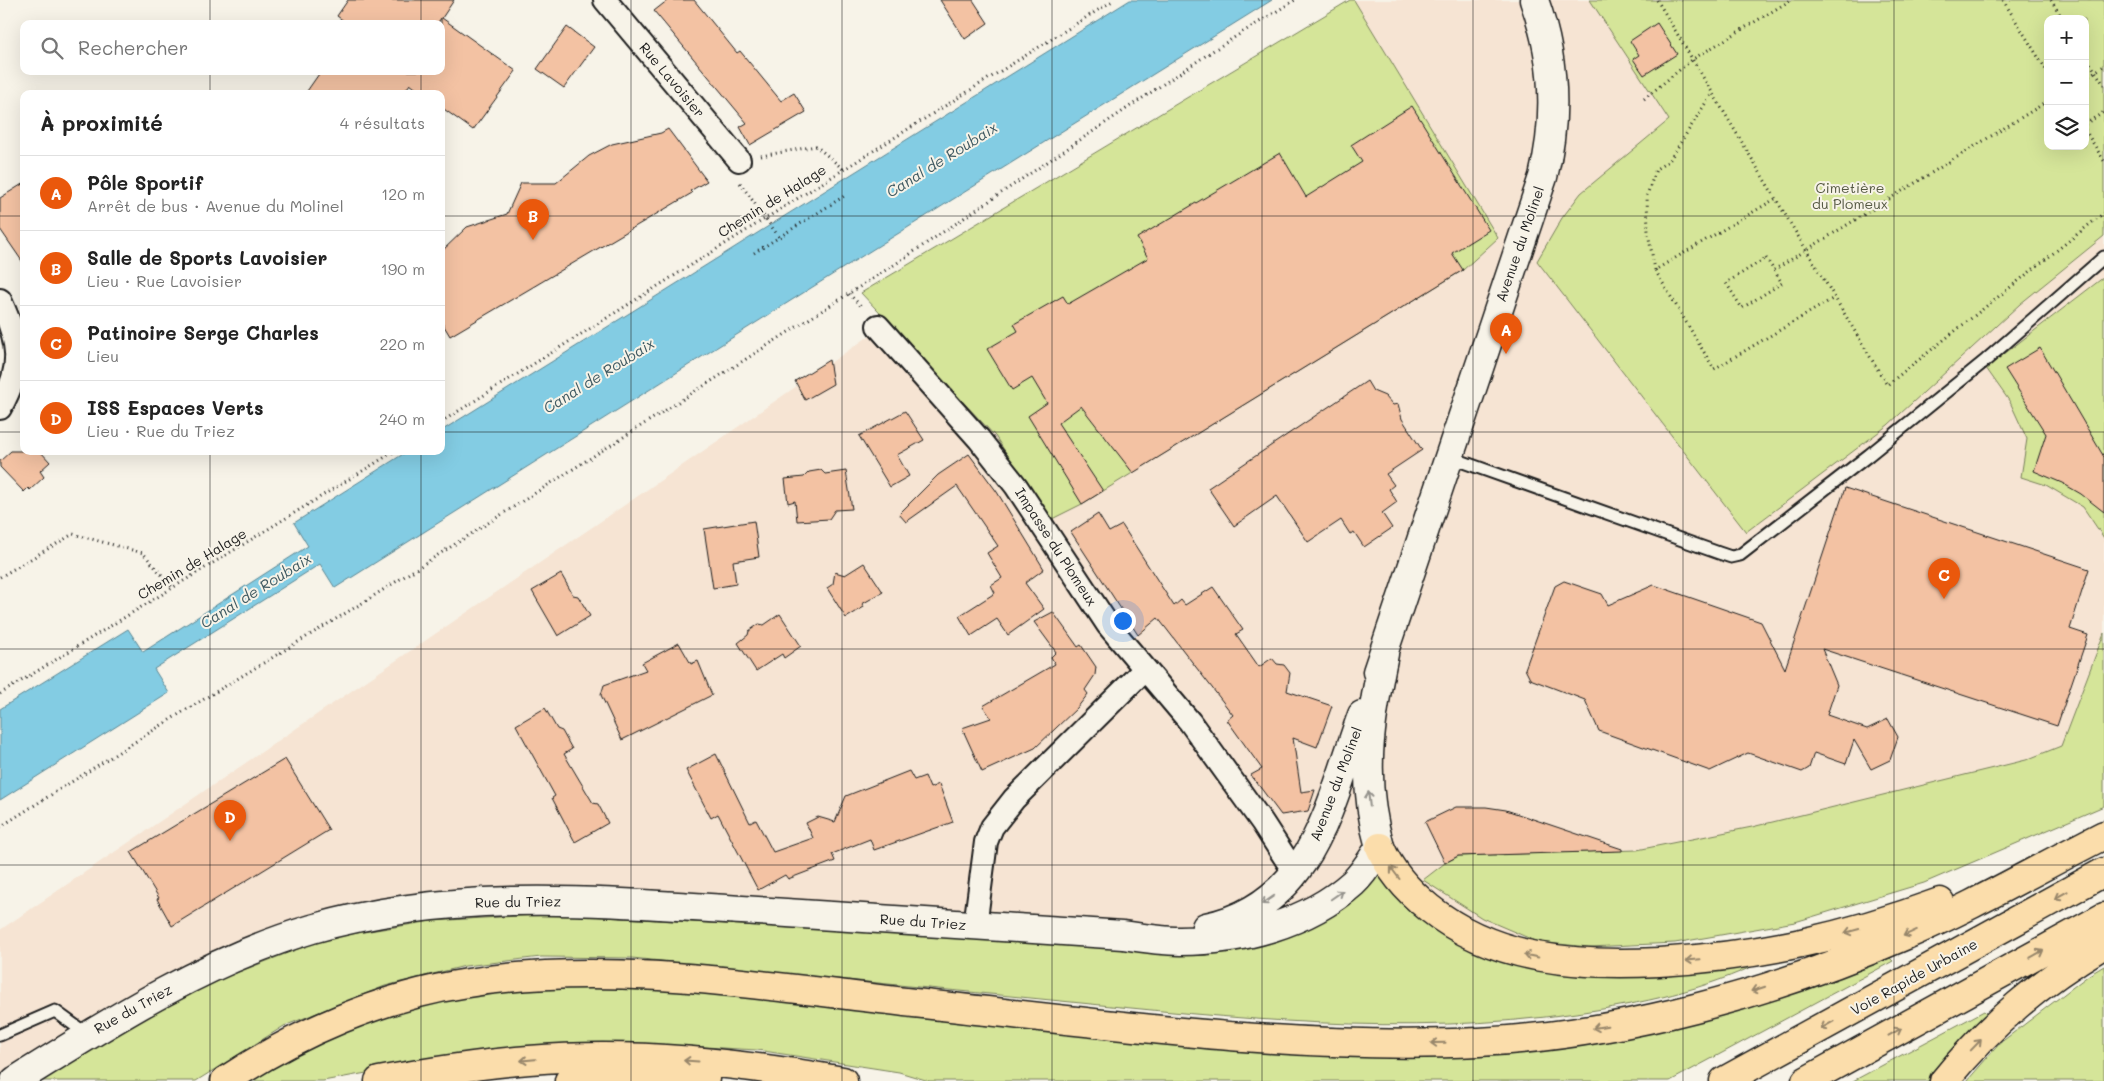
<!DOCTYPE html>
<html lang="fr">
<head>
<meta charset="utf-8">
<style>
  :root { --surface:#fff; --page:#f2f2f2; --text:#222; --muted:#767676; --line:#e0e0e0; --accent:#ea580c }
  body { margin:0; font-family:Mali,sans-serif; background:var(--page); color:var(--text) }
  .controls { position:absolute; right:15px; top:15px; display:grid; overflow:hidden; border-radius:10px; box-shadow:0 5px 20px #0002 }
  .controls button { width:45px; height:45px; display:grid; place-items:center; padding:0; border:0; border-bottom:1px solid var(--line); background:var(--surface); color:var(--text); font:25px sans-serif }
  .you { position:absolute; left:1122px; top:620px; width:18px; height:18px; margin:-12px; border:4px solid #fff; border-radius:50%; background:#1a73e8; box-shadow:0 0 0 8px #1a73e833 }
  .badge { display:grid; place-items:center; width:32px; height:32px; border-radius:50%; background:var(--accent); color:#fff; font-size:16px; font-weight:700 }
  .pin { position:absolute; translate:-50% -41px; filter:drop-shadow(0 1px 2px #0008) }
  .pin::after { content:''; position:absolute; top:26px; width:18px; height:15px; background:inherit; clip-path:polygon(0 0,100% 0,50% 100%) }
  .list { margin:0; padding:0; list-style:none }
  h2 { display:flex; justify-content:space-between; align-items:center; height:65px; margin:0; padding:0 20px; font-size:21px }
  h2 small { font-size:16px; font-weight:400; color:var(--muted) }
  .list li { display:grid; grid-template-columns:32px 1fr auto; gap:15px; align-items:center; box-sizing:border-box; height:75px; padding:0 20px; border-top:1px solid var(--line) }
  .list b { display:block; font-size:19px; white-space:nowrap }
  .list p { margin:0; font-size:16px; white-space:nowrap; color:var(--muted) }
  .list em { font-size:16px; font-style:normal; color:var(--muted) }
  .icon { flex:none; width:28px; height:28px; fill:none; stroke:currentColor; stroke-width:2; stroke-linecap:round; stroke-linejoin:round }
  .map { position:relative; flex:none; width:2104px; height:1081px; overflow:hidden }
  .search { position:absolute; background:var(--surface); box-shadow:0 5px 20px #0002; left:20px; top:20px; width:425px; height:55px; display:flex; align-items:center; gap:12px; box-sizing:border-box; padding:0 18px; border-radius:10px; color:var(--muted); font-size:19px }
  .panel { position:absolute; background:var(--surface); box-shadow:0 5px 20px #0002; left:20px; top:90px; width:425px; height:365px; border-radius:10px }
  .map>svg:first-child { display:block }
  .built { fill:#f6e4d3; fill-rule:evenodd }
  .green { fill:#d5e599; stroke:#78805a; fill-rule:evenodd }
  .water { fill:#83cce3; stroke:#5a8693 }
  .building { fill:#f3c2a3; stroke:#1c1c1c }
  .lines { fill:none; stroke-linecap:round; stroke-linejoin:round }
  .service-casing { stroke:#1c1c1c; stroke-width:15 }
  .minor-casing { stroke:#1c1c1c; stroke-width:26 }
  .tertiary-casing { stroke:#1c1c1c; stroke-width:31 }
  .trunk-casing { stroke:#1c1c1c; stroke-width:31 }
  .path { stroke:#1c1c1c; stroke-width:3; stroke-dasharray:1 4; stroke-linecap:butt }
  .service { stroke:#f7f3e8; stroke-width:11 }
  .minor { stroke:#f7f3e8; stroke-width:22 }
  .tertiary { stroke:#f7f3e8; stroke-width:28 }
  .trunk { stroke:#fbddab; stroke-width:28 }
  .oneway { stroke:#94928c }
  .oneway2 { stroke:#97866b }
  .grid { fill:none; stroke:#1c1c1c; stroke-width:1; stroke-opacity:0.55 }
  .labels { text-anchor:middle; stroke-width:4; stroke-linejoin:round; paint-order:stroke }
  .street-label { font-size:14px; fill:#1c1c1c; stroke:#f7f3e8 }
  .park-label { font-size:14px; fill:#545842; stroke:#f7f3e8 }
  .water-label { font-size:15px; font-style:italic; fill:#405a62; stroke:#f7f3e8 }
</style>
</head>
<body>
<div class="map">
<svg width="2104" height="1081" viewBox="0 0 2104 1081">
  <rect width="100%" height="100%" fill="#f7f3e8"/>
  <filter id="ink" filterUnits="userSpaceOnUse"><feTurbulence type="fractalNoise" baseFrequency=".02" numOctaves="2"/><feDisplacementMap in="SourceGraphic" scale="10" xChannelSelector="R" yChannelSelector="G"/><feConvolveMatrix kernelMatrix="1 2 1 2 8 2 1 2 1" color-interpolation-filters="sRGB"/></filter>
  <g filter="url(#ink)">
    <!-- built -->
    <path class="built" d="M 1355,0 L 2104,0 L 2104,777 L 1359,979 L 500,940 L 95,1081 L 0,1081 L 0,930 L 638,496 ZM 2048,19 L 2085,19 L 2085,146 L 2048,146 Z"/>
    <!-- green -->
    <path class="green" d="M 1350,0 L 1354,0 L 1498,238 L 1463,270 L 1082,504 L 1050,520 L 995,436 L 861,293 Z
      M 1590,0 L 2104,0 L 2104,236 L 2020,304 L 1888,425 L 1746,532 L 1537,261 L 1562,218 L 1581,193 L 1669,120 ZM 2048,19 L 2085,19 L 2085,146 L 2048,146 Z
      M 2104,277 L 2104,538 L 2083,507 L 2046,485 L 2021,477 L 2027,439 L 2010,402 L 1986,368 Z
      M 2104,633 L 2104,806 L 1924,883 L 1795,922 L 1675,943 L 1589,947 L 1538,942 L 1482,918 L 1423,880 L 1445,863 L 1459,856 L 1637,850 L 1752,827 L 2026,760 L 2061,746 Z
      M 1376,872 L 1391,887 L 1489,952 L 1764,961 C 1705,990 1641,1004 1576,1013 C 1405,1038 1232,1018 1061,1001 C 918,987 775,973 632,958 L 541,957 L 465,966 L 385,986 L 284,1026 L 196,1081 L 37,1081 L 83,1051 L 218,980 L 326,938 L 432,921 L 553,914 L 1118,947 L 1200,947 Z
      M 1886,954 L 1893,961 L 1670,1081 L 929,1081 L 899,1072 L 757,1050 L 635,1043 L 491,1050 L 323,1081 L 243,1081 L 327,1038 L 408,1008 L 500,990 L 622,986 L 861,1008 L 1452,1050 Z
      M 2104,966 L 2104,1081 L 1967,1081 L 2000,1043 L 2089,975 Z
      M 1984,1011 L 1989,1016 L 1928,1081 L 1853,1081 Z"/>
    <!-- water -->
    <path class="water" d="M 1130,0 L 1272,0 L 811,288 L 335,588 L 320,564 L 154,669 L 169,693 L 0,800 L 0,709 L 128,629 L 143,652 L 154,645 L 308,546 L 294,523 L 408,451 L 441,451 L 441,431 Z"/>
    <!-- building -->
    <path class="building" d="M 348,0 L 454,0 L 442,18 L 516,71 L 473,130 L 441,107 L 441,94 L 423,94 L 410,84 L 403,94 L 305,94 L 321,71 L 441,71 L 441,18 L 437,24 L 348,24 L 337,16 Z
      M 668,0 L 694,0 L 737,53 L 740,51 L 781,101 L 794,93 L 806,112 L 750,145 L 740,127 L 747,123 L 654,11 Z
      M 940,0 L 973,0 L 988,23 L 965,39 Z
      M 1657,23 L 1677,54 L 1644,75 L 1633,59 L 1639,55 L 1630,41 Z
      M 567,27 L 594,47 L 564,88 L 537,69 Z
      M 1412,106 L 1489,230 L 1452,253 L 1463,270 L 1133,473 L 1081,406 L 1058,423 L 1103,491 L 1082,504 L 1028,416 L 1047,403 L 1032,378 L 1012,390 L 987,349 L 1018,331 L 1014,324 L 1063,296 L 1068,304 L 1148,258 L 1137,238 L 1280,153 L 1306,197 L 1362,162 L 1351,145 Z
      M 668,129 L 707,181 L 690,191 L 692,193 L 450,336 L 441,321 L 441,252 L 467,227 L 507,214 L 521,183 L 556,183 L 589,156 L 612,144 L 661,133 Z
      M 24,183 L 24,264 L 0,229 L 0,198 Z
      M 2040,348 L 2104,457 L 2104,512 L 2081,494 L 2062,483 L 2034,471 L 2046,434 L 2005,369 Z
      M 829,360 L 833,384 L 805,400 L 795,381 Z
      M 1367,381 L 1373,391 L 1385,396 L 1393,405 L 1398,404 L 1402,419 L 1422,450 L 1386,474 L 1394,485 L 1389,489 L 1397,502 L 1382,513 L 1392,528 L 1364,547 L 1354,532 L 1350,534 L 1341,520 L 1308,542 L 1277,496 L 1234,526 L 1208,488 Z
      M 905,411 L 924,440 L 897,455 L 909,476 L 890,487 L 859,436 Z
      M 11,451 L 40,451 L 50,462 L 40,471 L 44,477 L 30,490 L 28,488 L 24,492 L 0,467 L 0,461 Z
      M 969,454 L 997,492 L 1044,569 L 1025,583 L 1044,609 L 1008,635 L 997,619 L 971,636 L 959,616 L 995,593 L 991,585 L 1002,578 L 987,553 L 998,546 L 957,486 L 906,522 L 899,514 L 938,475 Z
      M 821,470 L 825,474 L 846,471 L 852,509 L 835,510 L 829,519 L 797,521 L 795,501 L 788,503 L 785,479 L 804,477 L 809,472 Z
      M 1845,488 L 2089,569 L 2070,629 L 2088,635 L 2057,726 L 1822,649 L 1837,685 L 1827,715 L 1867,729 L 1888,719 L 1898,737 L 1890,760 L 1871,769 L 1854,740 L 1846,764 L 1814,753 L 1809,768 L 1802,772 L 1748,753 L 1710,771 L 1599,731 L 1585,700 L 1530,679 L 1525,669 L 1555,586 L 1564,581 L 1602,594 L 1608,605 L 1654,585 L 1761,622 L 1785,669 Z
      M 1098,514 L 1109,532 L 1122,525 L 1174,606 L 1181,600 L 1185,605 L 1213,587 L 1243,630 L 1236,634 L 1259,667 L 1272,658 L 1277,664 L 1284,665 L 1290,673 L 1287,691 L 1332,706 L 1317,747 L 1293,738 L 1301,792 L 1315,790 L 1308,811 L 1281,815 L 1251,775 L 1262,769 L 1227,720 L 1233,715 L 1158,618 L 1138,635 L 1071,532 Z
      M 754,521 L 759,557 L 733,561 L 736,584 L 713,588 L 704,529 Z
      M 864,563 L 883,592 L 862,604 L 864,607 L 846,618 L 827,588 L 833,584 L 835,572 L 845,575 Z
      M 561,574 L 573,595 L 578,596 L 590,616 L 558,636 L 532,591 Z
      M 1053,612 L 1078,647 L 1081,645 L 1096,667 L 1095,675 L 1085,690 L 1088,694 L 1077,708 L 1035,748 L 982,772 L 962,728 L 991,718 L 983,706 L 1055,664 L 1051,657 L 1056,652 L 1034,622 Z
      M 780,614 L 801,646 L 784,658 L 782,654 L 756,671 L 738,643 L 748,635 L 749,631 L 759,624 L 764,625 Z
      M 679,643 L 691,664 L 698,661 L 712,695 L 622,740 L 601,695 L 604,685 L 646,670 L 642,663 Z
      M 545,708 L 557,729 L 562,731 L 572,749 L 564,754 L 593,803 L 598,804 L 608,823 L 575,842 L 552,798 L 555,796 L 516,725 Z
      M 716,754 L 750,823 L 756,820 L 773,852 L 813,838 L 806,823 L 818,817 L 835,822 L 846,796 L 909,771 L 914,780 L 925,776 L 930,788 L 939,784 L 953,822 L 874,850 L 870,839 L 832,854 L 835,861 L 788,879 L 785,875 L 758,890 L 718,814 L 711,818 L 686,770 Z
      M 285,759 L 329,830 L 172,926 L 157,899 L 159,898 L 131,852 Z
      M 1456,807 L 1486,807 L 1506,810 L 1622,849 L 1622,851 L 1458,856 L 1445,863 L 1425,822 Z"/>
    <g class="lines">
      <!-- service casing -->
      <g class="service-casing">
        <path id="service" d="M 1449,457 L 1719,553 L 1731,557 L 1740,555 L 1869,455 L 1986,360 L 2104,257
          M 0,1035 L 55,1011 L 88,1035"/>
      </g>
      <!-- minor casing -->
      <g class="minor-casing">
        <path id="minor" d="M 605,0 L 739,160
          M 0,300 C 19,342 24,366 0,408
          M 878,326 L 979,439 L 1016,486 L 1108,625 L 1190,722 L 1262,822 L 1295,873
          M 975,926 L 986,842 L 992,827 L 1014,799 L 1145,669"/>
      </g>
      <!-- tertiary casing -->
      <g class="tertiary-casing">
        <path id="tertiary" d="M 1377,672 L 1543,177 C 1558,117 1555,58 1534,0
          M 1206,927 C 1314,905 1330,802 1362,715
          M 15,1081 C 109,1022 204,961 312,929 C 453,888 599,901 742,910 C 869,918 996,927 1123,935 C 1142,938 1161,941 1180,941 C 1240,941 1307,924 1353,883 C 1364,873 1372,859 1380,847 C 1360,779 1370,721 1384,654"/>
      </g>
      <!-- trunk casing -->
      <g class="trunk-casing">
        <path id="trunk" d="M 1380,847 C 1390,871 1408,891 1429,908 C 1495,961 1578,966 1659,962 C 1760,956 1845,937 1940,902
          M 225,1081 C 297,1033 382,996 468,983 C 607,960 766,986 905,1002 C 1093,1022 1290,1051 1479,1042 C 1622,1035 1773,993 1904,936 C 1972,907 2037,869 2104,835
          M 379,1081 C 428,1072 478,1064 529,1060 C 634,1051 740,1063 843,1081
          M 569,1081 L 642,1078 L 705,1079
          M 1724,1081 L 2104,872
          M 1806,1081 L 2104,917
          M 1944,1081 C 1991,1023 2040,982 2104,944"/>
      </g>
      <!-- path -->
      <path class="path" d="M 1657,0 L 1887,385 L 2104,213
        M 2003,0 L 2048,73
        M 2051,0 L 2063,19
        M 2085,55 L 2104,85
        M 2085,78 L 2104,66
        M 1644,99 L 1693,59 L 1791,0
        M 2085,124 L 2104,112
        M 2085,130 L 2104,161
        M 761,156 L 816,146 L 843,169
        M 740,183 L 779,237
        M 1775,199 L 1655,270 L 1714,369 L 1834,298
        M 754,253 L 846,195
        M 1766,258 L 1782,283 L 1742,308 L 1726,283 Z
        M 1655,270 L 1648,233 L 1647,195 L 1656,169 L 1669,161 L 1712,93
        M 1774,270 L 2048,101
        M 849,294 L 863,308
        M 441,422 L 1114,0
        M 0,577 L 73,534 L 143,553 L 173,588
        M 0,694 L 395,451
        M 0,827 L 176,716 L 364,602 L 897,263 L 1214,50 L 1295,0"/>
      <!-- service -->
      <use href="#service" class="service"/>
      <!-- minor -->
      <use href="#minor" class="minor"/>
      <!-- tertiary -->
      <use href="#tertiary" class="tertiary"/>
      <!-- trunk -->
      <use href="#trunk" class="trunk"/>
    </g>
    <!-- one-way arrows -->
    <defs><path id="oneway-shaft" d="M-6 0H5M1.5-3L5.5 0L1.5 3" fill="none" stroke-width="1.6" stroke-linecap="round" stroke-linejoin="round" transform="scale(1.25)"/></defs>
    <g class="oneway">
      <use href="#oneway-shaft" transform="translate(1369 799) rotate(-96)"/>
      <use href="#oneway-shaft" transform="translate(1337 895) rotate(-35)"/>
      <use href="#oneway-shaft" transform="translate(1268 900) rotate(145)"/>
    </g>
    <g class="oneway2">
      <use href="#oneway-shaft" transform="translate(1395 873) rotate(-127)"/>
      <use href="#oneway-shaft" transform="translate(2061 895) rotate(151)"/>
      <use href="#oneway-shaft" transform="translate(1852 931) rotate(165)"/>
      <use href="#oneway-shaft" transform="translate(1910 933) rotate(156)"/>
      <use href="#oneway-shaft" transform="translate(2037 954) rotate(-29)"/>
      <use href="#oneway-shaft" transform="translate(1531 956) rotate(-168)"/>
      <use href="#oneway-shaft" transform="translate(1693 960) rotate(175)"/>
      <use href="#oneway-shaft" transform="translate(1758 989) rotate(162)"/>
      <use href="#oneway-shaft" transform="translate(1827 1025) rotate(151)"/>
      <use href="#oneway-shaft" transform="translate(1600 1027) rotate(170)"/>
      <use href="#oneway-shaft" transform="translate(1895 1032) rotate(-29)"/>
      <use href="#oneway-shaft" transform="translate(1438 1043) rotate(179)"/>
      <use href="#oneway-shaft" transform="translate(1976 1045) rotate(-46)"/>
      <use href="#oneway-shaft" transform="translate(528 1060) rotate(175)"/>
      <use href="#oneway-shaft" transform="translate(691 1061) rotate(-176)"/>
    </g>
  </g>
  <!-- grid -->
  <path class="grid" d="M 210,0 L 210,24M 421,0 L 421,24M 631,0 L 631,1081M 842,0 L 842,1081M 1052,0 L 1052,1081M 1262,0 L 1262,1081M 1473,0 L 1473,1081M 1683,0 L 1683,1081M 1894,0 L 1894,1081M 210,71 L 210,94M 421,71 L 421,94M 0,216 L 24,216M 441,216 L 2104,216M 0,432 L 24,432M 441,432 L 2104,432M 210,451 L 210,1081M 421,451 L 421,1081M 0,649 L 2104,649M 0,865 L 2104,865"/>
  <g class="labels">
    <!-- street labels -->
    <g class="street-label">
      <text transform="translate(672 80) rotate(50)" y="5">Rue Lavoisier</text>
      <text transform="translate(772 201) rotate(-32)" y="5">Chemin de Halage</text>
      <text transform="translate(1520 244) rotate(-71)" y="5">Avenue du Molinel</text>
      <text transform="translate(1056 547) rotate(57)" y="5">Impasse du Plomeux</text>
      <text transform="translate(192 564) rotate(-31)" y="5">Chemin de Halage</text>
      <text transform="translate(1336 784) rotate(-69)" y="5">Avenue du Molinel</text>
      <text transform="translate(518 902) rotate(-1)" y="5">Rue du Triez</text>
      <text transform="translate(923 922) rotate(4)" y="5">Rue du Triez</text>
      <text transform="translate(1914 977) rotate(-29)" y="5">Voie Rapide Urbaine</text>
      <text transform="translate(133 1009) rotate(-29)" y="5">Rue du Triez</text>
    </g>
    <!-- park labels -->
    <g class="park-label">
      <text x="1850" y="193">Cimetière<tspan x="1850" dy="16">du Plomeux</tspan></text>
    </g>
    <!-- water labels -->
    <g class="water-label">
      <text transform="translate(942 160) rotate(-32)" y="5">Canal de Roubaix</text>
      <text transform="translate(599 376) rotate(-32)" y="5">Canal de Roubaix</text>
      <text transform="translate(256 591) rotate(-32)" y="5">Canal de Roubaix</text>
    </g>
  </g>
</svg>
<div class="controls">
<button>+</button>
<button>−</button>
<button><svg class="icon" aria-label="layers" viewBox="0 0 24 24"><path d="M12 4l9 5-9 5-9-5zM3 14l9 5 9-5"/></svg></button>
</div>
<div class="you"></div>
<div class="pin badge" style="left:1506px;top:354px">A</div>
<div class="pin badge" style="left:533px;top:240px">B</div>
<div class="pin badge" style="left:1944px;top:599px">C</div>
<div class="pin badge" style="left:230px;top:841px">D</div>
<div class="search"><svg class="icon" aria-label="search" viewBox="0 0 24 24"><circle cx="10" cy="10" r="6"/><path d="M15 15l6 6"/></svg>Rechercher</div>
<section class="panel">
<h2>À proximité<small>4 résultats</small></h2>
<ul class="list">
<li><span class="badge">A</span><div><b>Pôle Sportif</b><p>Arrêt de bus · Avenue du Molinel</p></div><em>120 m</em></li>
<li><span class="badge">B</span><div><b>Salle de Sports Lavoisier</b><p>Lieu · Rue Lavoisier</p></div><em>190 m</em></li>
<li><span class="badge">C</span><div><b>Patinoire Serge Charles</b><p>Lieu</p></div><em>220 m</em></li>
<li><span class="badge">D</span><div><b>ISS Espaces Verts</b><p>Lieu · Rue du Triez</p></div><em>240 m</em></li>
</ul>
</section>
</div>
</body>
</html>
